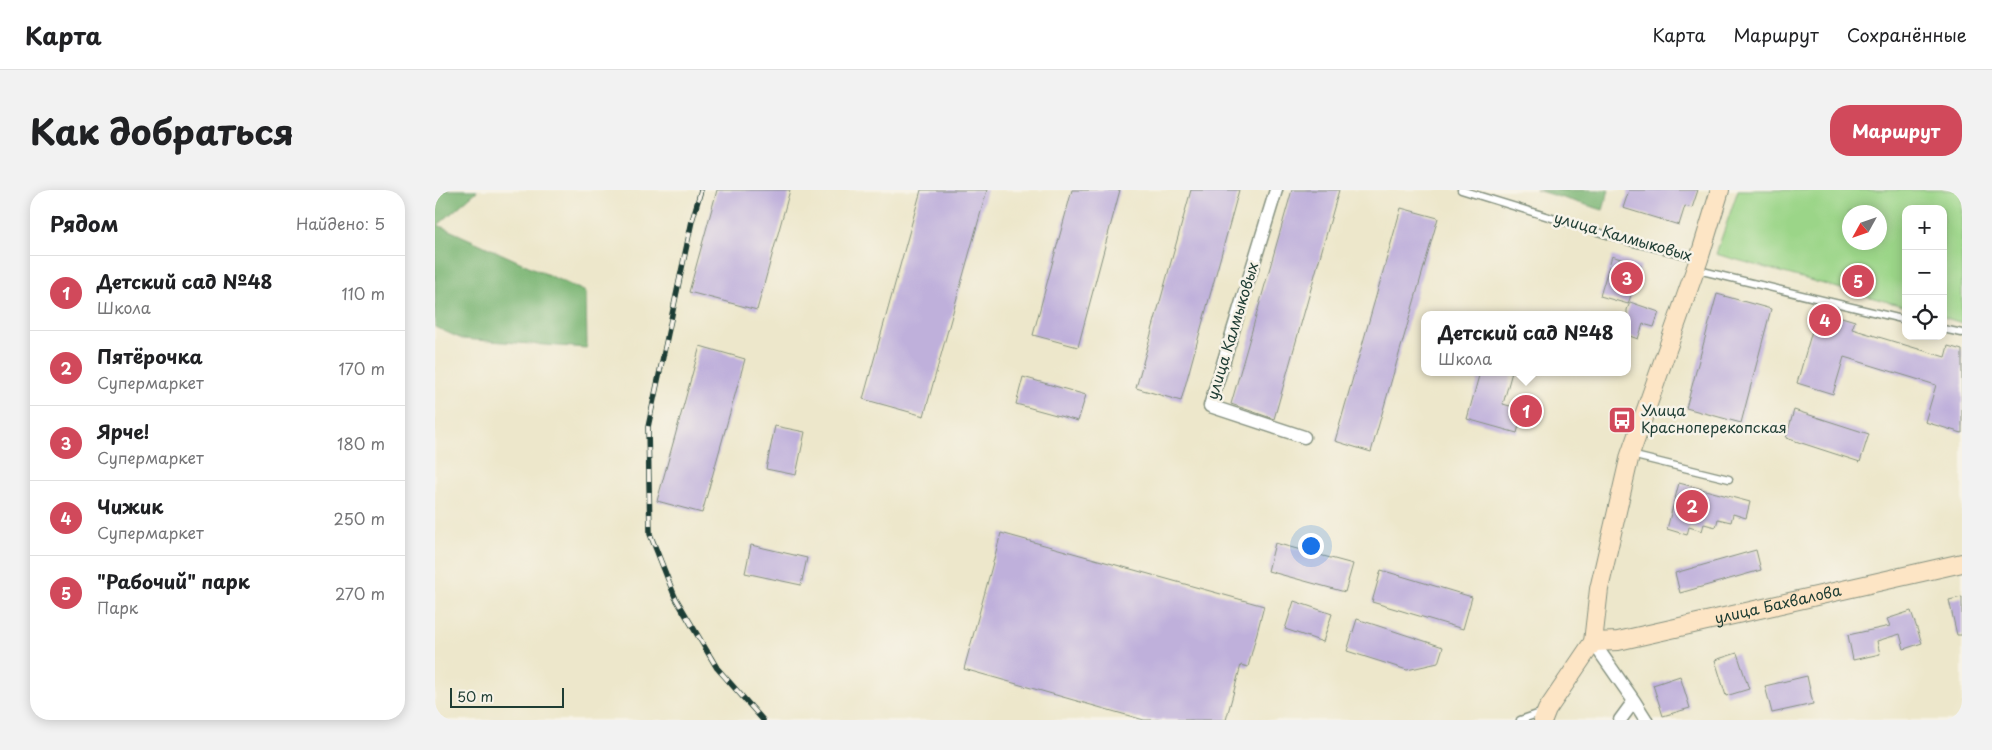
<!DOCTYPE html>
<html lang="ru">
<head>
<meta charset="utf-8">
<style>
  :root { --surface:#fff; --page:#f2f2f2; --text:#202124; --muted:#757577; --line:#e0e0e0; --accent:#d1495b }
  body { margin:0; font-family:"Playpen Sans",sans-serif; background:var(--page); color:var(--text) }
  .controls { position:absolute; right:15px; top:15px; display:grid; overflow:hidden; border-radius:10px; box-shadow:0 2px 12px #0003 }
  .controls button { width:45px; height:45px; display:grid; place-items:center; padding:0; border:0; border-bottom:1px solid var(--line); background:var(--surface); color:var(--text); font:25px sans-serif }
  .compass { position:absolute; left:1407px; top:15px; width:45px; height:45px; border-radius:50%; background:var(--surface); box-shadow:0 2px 12px #0003; rotate:230deg }
  .scale { position:absolute; left:15px; bottom:12px; width:114px; box-sizing:border-box; padding-left:5px; border:2px solid #1f3d34; border-top:0; font-size:14px; line-height:18px; white-space:nowrap; color:#1f3d34; -webkit-text-stroke:4px #f7f3e8; paint-order:stroke }
  .you { position:absolute; left:875px; top:355px; width:18px; height:18px; margin:-12px; border:4px solid #fff; border-radius:50%; background:#1a73e8; box-shadow:0 0 0 8px #1a73e833 }
  .badge { display:grid; place-items:center; width:32px; height:32px; border-radius:50%; background:var(--accent); color:#fff; font-size:16px; font-weight:700 }
  .pin { position:absolute; translate:-50% -50%; border:2px solid #fff; box-shadow:0 1px 5px #0006 }
  .popup { position:absolute; left:986px; top:121px; width:210px; height:65px; box-sizing:border-box; display:grid; place-content:center; border-radius:10px; background:var(--surface); filter:drop-shadow(0 1px 4px #0005); font-size:16px; white-space:nowrap; color:var(--muted) }
  .popup b { font-size:19px; color:var(--text) }
  .popup::after { content:''; position:absolute; left:50%; top:100%; margin-left:-10px; border:10px solid transparent; border-top-color:var(--surface) }
  .list { margin:0; padding:0; list-style:none }
  h2 { display:flex; justify-content:space-between; align-items:center; height:65px; margin:0; padding:0 20px; font-size:21px }
  h2 small { font-size:16px; font-weight:400; color:var(--muted) }
  .list li { display:grid; grid-template-columns:32px 1fr auto; gap:15px; align-items:center; box-sizing:border-box; height:75px; padding:0 20px; border-top:1px solid var(--line) }
  .list b { display:block; font-size:19px; white-space:nowrap }
  .list p { margin:0; font-size:16px; white-space:nowrap; color:var(--muted) }
  .list em { font-size:16px; font-style:normal; color:var(--muted) }
  .icon { flex:none; width:28px; height:28px; fill:none; stroke:currentColor; stroke-width:2; stroke-linecap:round; stroke-linejoin:round }
  .map { position:relative; flex:none; width:1527px; height:530px; overflow:hidden; border-radius:20px }
  header { display:flex; align-items:center; gap:30px; box-sizing:border-box; height:70px; padding:0 25px; background:var(--surface); border-bottom:1px solid var(--line) }
  header strong { font-size:24px }
  nav { display:flex; gap:28px; margin-inline-start:auto; font-size:18px }
  .intro { display:flex; align-items:center; justify-content:space-between; box-sizing:border-box; height:120px; padding:0 30px }
  h1 { margin:0; font-size:35px }
  .button { padding:12px 22px; border-radius:20px; background:var(--accent); color:#fff; font-size:18px; font-weight:700 }
  main { display:flex; gap:30px; padding:0 30px }
  aside { flex:1; background:var(--surface); border-radius:20px; box-shadow:0 2px 12px #0003 }
  .map>svg:first-child { display:block }
  .green { fill:#9bd588; stroke:#5d895e; fill-rule:evenodd }
  .forest { fill:#7cb674; stroke:#4e7a54 }
  .building { fill:#bfb0db }
  .lines { fill:none; stroke-linecap:round; stroke-linejoin:round }
  .lane-casing { stroke:#869280; stroke-width:9 }
  .street-casing { stroke:#869280; stroke-width:15 }
  .secondary-casing { stroke:#869280; stroke-width:20 }
  .lane { stroke:#fff; stroke-width:6 }
  .street { stroke:#fff; stroke-width:12 }
  .secondary { stroke:#fde5c5; stroke-width:18 }
  .rail-casing { stroke:#1f3d34; stroke-width:5.5 }
  .rail { stroke:#f7f3e8; stroke-width:4; stroke-dasharray:11; stroke-linecap:butt }
  .labels { text-anchor:middle; stroke-width:5; stroke-linejoin:round; paint-order:stroke }
  .street-label { font-size:15px; fill:#1f3d34; stroke:#f7f3e8 }
  .poi-label { font-size:15px; fill:#1f3d34; stroke:#f7f3e8; text-anchor:start }
</style>
</head>
<body>
<header>
<strong>Карта</strong>
<nav><a>Карта</a><a>Маршрут</a><a>Сохранённые</a></nav>
</header>
<div class="intro"><h1>Как добраться</h1><a class="button">Маршрут</a></div>
<main>
<aside>
<h2>Рядом<small>Найдено: 5</small></h2>
<ul class="list">
<li><span class="badge">1</span><div><b>Детский сад №48</b><p>Школа</p></div><em>110 m</em></li>
<li><span class="badge">2</span><div><b>Пятёрочка</b><p>Супермаркет</p></div><em>170 m</em></li>
<li><span class="badge">3</span><div><b>Ярче!</b><p>Супермаркет</p></div><em>180 m</em></li>
<li><span class="badge">4</span><div><b>Чижик</b><p>Супермаркет</p></div><em>250 m</em></li>
<li><span class="badge">5</span><div><b>&quot;Рабочий&quot; парк</b><p>Парк</p></div><em>270 m</em></li>
</ul>
</aside>
<div class="map">
<svg width="1527" height="530" viewBox="0 0 1527 530">
  <rect width="100%" height="100%" fill="#f7f3e8"/>
  <filter id="ink" filterUnits="userSpaceOnUse"><feTurbulence type="fractalNoise" baseFrequency=".02" numOctaves="2"/><feDisplacementMap in="SourceGraphic" scale="10" xChannelSelector="R" yChannelSelector="G"/><feConvolveMatrix kernelMatrix="1 2 1 2 8 2 1 2 1" color-interpolation-filters="sRGB"/></filter>
  <filter id="wash" filterUnits="userSpaceOnUse"><feTurbulence type="fractalNoise" baseFrequency=".0096" numOctaves="4" result="noise"/><feDisplacementMap in="SourceGraphic" scale="20" xChannelSelector="R" yChannelSelector="G"/><feGaussianBlur stdDeviation="1.12" result="paint"/><feColorMatrix in="noise" values="0 0 0 0 0 0 0 0 0 0 0 0 0 0 0 0 0 1.4 0 .05"/><feComposite in="paint" operator="in"/></filter>
  <g filter="url(#wash)">
    <rect width="100%" height="100%" fill="#ede7cb"/>
    <!-- green -->
    <path class="green" d="M 1303,0 L 1527,0 L 1527,133 L 1508,127 L 1508,19 L 1471,19 L 1471,117 L 1281,64 ZM 1414,22 L 1444,22 L 1444,52 L 1414,52 Z"/>
    <!-- forest -->
    <path class="forest" d="M 0,0 L 43,0 L 3,35 L 151,102 L 152,158 L 27,149 L 0,137 Z
      M 1101,0 L 1174,0 L 1168,20 Z"/>
    <g id="blocks">
      <!-- building -->
      <path class="building" d="M 282,0 L 355,0 L 322,120 L 254,102 Z
        M 486,0 L 552,0 L 489,226 L 428,209 Z
        M 637,0 L 685,0 L 643,157 L 598,145 Z
        M 756,0 L 804,0 L 746,211 L 701,198 Z
        M 857,0 L 904,0 L 839,229 L 796,214 Z
        M 1194,0 L 1263,0 L 1257,18 L 1250,16 L 1244,35 L 1188,18 Z
        M 966,18 L 1003,28 L 936,262 L 900,251 Z
        M 1177,66 L 1206,76 L 1193,114 L 1165,106 Z
        M 1282,104 L 1336,119 L 1306,233 L 1251,218 Z
        M 1195,112 L 1224,122 L 1219,137 L 1208,134 L 1203,149 L 1192,145 L 1192,120 Z
        M 1383,120 L 1420,131 L 1417,139 L 1510,167 L 1513,156 L 1527,160 L 1527,243 L 1490,232 L 1501,195 L 1409,167 L 1398,204 L 1362,193 Z
        M 265,156 L 310,169 L 267,323 L 222,311 Z
        M 1045,182 L 1077,182 L 1068,214 L 1088,220 L 1082,243 L 1032,229 Z
        M 588,187 L 651,205 L 643,231 L 581,214 Z
        M 1359,220 L 1434,244 L 1425,272 L 1351,248 Z
        M 340,236 L 370,242 L 361,285 L 331,279 Z
        M 1244,293 L 1315,312 L 1311,328 L 1298,324 L 1296,332 L 1283,329 L 1281,337 L 1269,334 L 1267,341 L 1254,337 L 1252,345 L 1232,339 Z
        M 566,343 L 829,416 L 813,477 L 806,475 L 791,530 L 709,530 L 529,479 Z
        M 840,353 L 918,374 L 910,402 L 833,381 Z
        M 316,355 L 372,368 L 366,395 L 310,383 Z
        M 1321,360 L 1326,380 L 1245,403 L 1240,383 Z
        M 946,380 L 1037,407 L 1028,439 L 937,412 Z
        M 1527,407 L 1527,445 L 1522,445 L 1514,410 Z
        M 859,411 L 897,424 L 888,452 L 850,439 Z
        M 1476,421 L 1487,453 L 1469,459 L 1465,444 L 1442,451 L 1445,464 L 1418,470 L 1413,445 L 1455,436 L 1452,429 Z
        M 922,429 L 1008,457 L 1003,473 L 972,480 L 912,461 Z
        M 1302,463 L 1314,499 L 1291,506 L 1280,470 Z
        M 1245,486 L 1255,518 L 1228,526 L 1218,495 Z
        M 1372,486 L 1378,514 L 1337,523 L 1330,496 Z"/>
    </g>
  </g>
  <g filter="url(#ink)">
    <use href="#blocks" fill-opacity="0" stroke="#869280" stroke-width="1"/>
    <g class="lines">
      <!-- lane casing -->
      <g class="lane-casing">
        <path id="lane" d="M 1026,0 L 1195,52 L 1263,68
          M 1263,80 L 1471,130
          M 1508,139 L 1527,143
          M 1196,265 L 1294,289
          M 1085,530 L 1108,522"/>
      </g>
      <!-- street casing -->
      <g class="street-casing">
        <path id="street" d="M 841,0 L 775,216 L 869,247
          M 1158,452 L 1199,511 L 1185,530
          M 1199,511 L 1211,530"/>
      </g>
      <!-- secondary casing -->
      <g class="secondary-casing">
        <g id="secondary">
          <path id="s1" d="M 1158,452 L 1183,451 L 1527,373"/>
          <path d="M 1108,530 L 1112,520 L 1158,452 L 1164,399 L 1195,265 L 1264,69 L 1285,0"/>
        </g>
      </g>
      <!-- lane -->
      <use href="#lane" class="lane"/>
      <!-- street -->
      <use href="#street" class="street"/>
      <!-- secondary -->
      <use href="#secondary" class="secondary"/>
      <!-- rail casing -->
      <g class="rail-casing">
        <path id="rail" d="M 266,0 L 257,31 L 213,237 L 215,344 L 240,407 L 282,478 L 328,530"/>
      </g>
      <!-- rail -->
      <use href="#rail" class="rail"/>
    </g>
  </g>
  <!-- icons -->
  <defs>
    <g id="bus-square" transform="scale(1.4375)"><rect x="-9" y="-9" width="18" height="18" rx="4" fill="#d1495b" stroke="#f7f3e8"/><path d="M-5-6H5V4H4V6H2V4H-2V6H-4V4H-5ZM-3.5-4V0h7V-4ZM-3.5 1.2v1.5H-2V1.2ZM2 1.2v1.5H3.5V1.2Z" fill="#fff"/></g>
  </defs>
  <g fill-rule="evenodd">
    <use href="#bus-square" x="1187" y="230"/>
  </g>
  <g class="labels">
    <!-- street labels -->
    <g class="street-label">
      <text transform="translate(1188 47) rotate(16)" y="5">улица Калмыковых</text>
      <text transform="translate(798 141) rotate(-73)" y="5">улица Калмыковых</text>
      <text dy="5" stroke="none"><textPath href="#s1" startOffset="189">улица Бахвалова</textPath></text>
    </g>
    <!-- poi labels -->
    <g class="poi-label">
      <text x="1206" y="226">Улица<tspan x="1206" dy="17">Красноперекопская</tspan></text>
    </g>
  </g>
</svg>
<div class="controls">
<button>+</button>
<button>−</button>
<button><svg class="icon" aria-label="locate" viewBox="0 0 24 24"><circle cx="12" cy="12" r="6"/><path d="M12 2v4M12 18v4M2 12h4M18 12h4"/></svg></button>
</div>
<svg class="compass" viewBox="-18 -18 36 36"><path d="M0-13l5 13h-10z" fill="#e53935"/><path d="M0 13l5-13h-10z" fill="#757577"/></svg>
<div class="scale">50 m</div>
<div class="you"></div>
<div class="pin badge" style="left:1091px;top:221px">1</div>
<div class="popup"><b>Детский сад №48</b>Школа</div>
<div class="pin badge" style="left:1257px;top:316px">2</div>
<div class="pin badge" style="left:1192px;top:88px">3</div>
<div class="pin badge" style="left:1390px;top:130px">4</div>
<div class="pin badge" style="left:1423px;top:91px">5</div>
</div>
</main>
</body>
</html>
